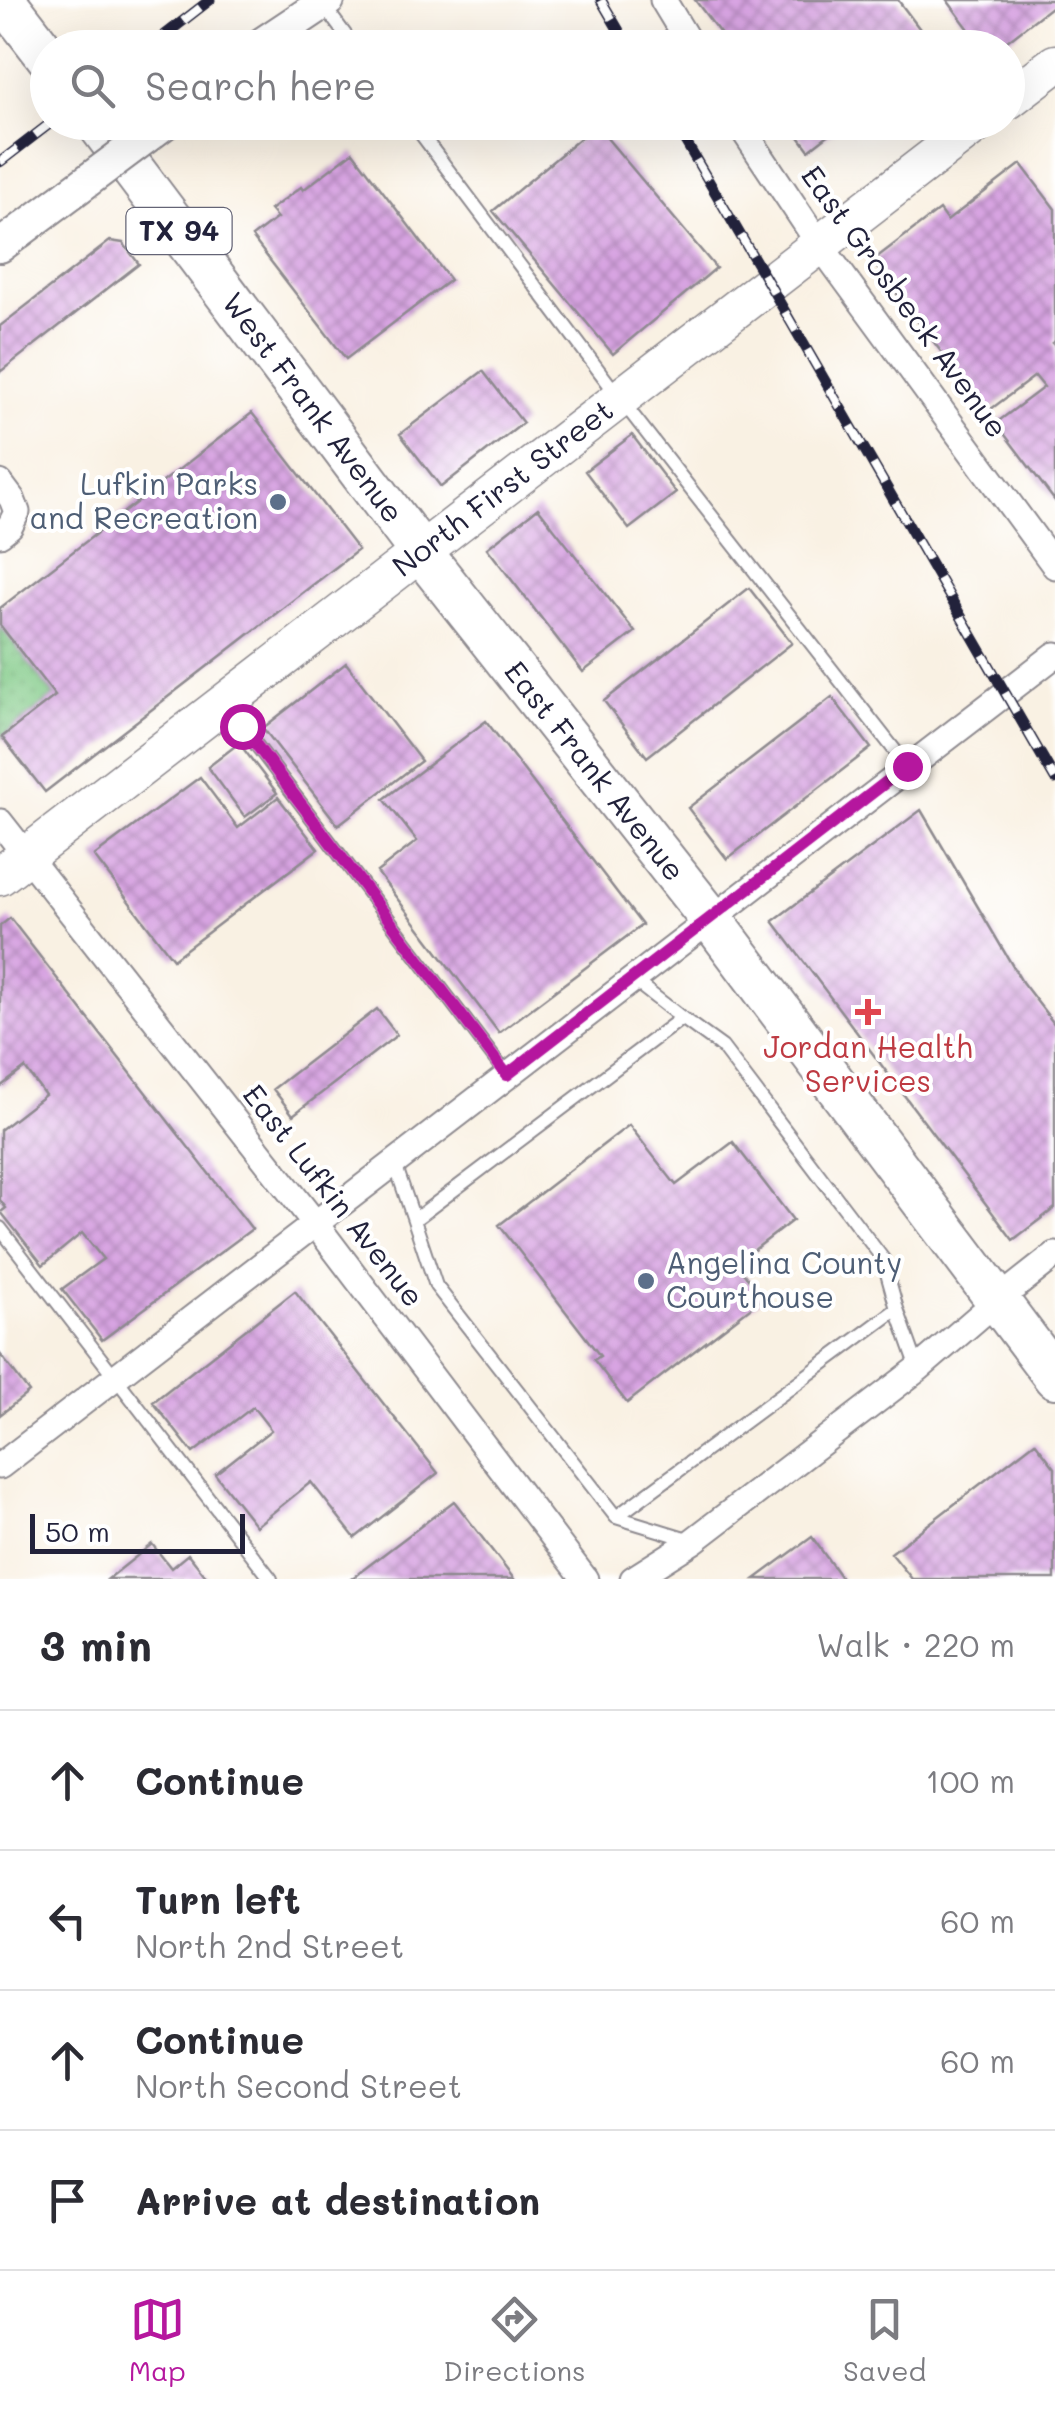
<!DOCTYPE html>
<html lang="en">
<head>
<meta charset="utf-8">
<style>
  :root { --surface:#fff; --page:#f2f2f3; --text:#2b2b33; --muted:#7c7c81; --line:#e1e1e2; --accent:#b5179e }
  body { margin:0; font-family:Mali,sans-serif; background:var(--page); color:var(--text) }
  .scale { position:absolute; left:30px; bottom:25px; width:215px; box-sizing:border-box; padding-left:10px; border:5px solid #22223b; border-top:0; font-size:28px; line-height:35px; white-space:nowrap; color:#22223b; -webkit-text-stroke:8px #fff; paint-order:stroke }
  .stop { position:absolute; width:30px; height:30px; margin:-22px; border:8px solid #b5179e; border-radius:50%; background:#fff }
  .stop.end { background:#b5179e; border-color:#fff; box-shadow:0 2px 10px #0008 }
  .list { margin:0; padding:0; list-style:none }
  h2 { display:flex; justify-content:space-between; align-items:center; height:130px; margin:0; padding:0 40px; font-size:42px }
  h2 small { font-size:32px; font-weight:400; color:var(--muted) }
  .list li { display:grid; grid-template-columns:65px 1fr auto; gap:30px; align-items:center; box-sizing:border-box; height:140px; padding:0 40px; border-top:2px solid var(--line) }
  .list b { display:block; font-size:38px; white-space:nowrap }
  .list p { margin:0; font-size:32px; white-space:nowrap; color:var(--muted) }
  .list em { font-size:32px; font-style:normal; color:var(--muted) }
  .icon { flex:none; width:55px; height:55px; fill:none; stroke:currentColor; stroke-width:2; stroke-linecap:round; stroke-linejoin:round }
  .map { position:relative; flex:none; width:1055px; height:1579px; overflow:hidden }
  .search { position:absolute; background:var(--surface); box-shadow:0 10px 40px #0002; left:30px; right:30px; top:30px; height:110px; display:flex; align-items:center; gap:25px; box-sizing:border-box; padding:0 35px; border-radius:55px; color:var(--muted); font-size:38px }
  .sheet { height:690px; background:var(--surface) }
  nav { display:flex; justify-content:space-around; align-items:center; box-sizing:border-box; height:140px; border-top:2px solid var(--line); background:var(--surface); font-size:28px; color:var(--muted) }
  nav a { display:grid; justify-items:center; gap:5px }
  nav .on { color:var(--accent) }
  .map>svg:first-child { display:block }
  .park { fill:url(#park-dots); stroke:#527661; stroke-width:2.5 }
  .building { fill:url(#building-cross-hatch) }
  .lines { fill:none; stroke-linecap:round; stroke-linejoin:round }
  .service-casing { stroke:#8e8a8f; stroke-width:16 }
  .minor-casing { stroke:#8e8a8f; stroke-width:29 }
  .tertiary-casing { stroke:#8e8a8f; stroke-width:36 }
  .secondary-casing { stroke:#8e8a8f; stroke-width:41 }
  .primary-casing { stroke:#8e8a8f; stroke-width:46 }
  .service { stroke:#fff; stroke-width:12 }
  .minor { stroke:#fff; stroke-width:25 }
  .tertiary { stroke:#fff; stroke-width:32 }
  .secondary { stroke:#fff; stroke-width:38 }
  .primary { stroke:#fff; stroke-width:42 }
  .rail-casing { stroke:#22223b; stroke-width:11 }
  .rail { stroke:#fff; stroke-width:8; stroke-dasharray:22; stroke-linecap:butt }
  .tertiary-bridge-casing { stroke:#8e8a8f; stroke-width:36; stroke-linecap:butt }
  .tertiary-bridge { stroke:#fff; stroke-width:32 }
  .route { stroke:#b5179e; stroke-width:12 }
  .service-dot { fill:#5c6f8a; stroke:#fff; stroke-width:4 }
  .health-dot { fill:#e0444e; stroke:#fff; stroke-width:4 }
  .labels { text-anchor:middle; stroke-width:8; stroke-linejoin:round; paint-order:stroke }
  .shield { fill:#fff; stroke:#646476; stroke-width:2.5 }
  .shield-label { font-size:28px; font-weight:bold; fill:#22223b }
  .street-label { font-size:30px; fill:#22223b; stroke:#fff }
  .service-label { font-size:30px; fill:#4e5e75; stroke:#fff; text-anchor:end }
  .health-label { font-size:30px; fill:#be3a42; stroke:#fff }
</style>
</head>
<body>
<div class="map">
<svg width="1055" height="1579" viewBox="0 0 1055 1579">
  <defs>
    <pattern id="park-dots" width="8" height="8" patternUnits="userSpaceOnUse" patternTransform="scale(2.5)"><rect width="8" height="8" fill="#81ca87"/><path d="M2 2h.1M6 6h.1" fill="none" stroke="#6fad75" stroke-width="1.8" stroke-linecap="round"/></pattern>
    <pattern id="building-cross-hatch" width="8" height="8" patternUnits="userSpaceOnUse" patternTransform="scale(2.5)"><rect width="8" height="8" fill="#d8a4e2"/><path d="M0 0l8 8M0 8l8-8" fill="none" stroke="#af85b8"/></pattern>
  </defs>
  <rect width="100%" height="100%" fill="#fff"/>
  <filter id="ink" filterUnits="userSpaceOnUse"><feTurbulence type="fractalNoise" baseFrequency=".01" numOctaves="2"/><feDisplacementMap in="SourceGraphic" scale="20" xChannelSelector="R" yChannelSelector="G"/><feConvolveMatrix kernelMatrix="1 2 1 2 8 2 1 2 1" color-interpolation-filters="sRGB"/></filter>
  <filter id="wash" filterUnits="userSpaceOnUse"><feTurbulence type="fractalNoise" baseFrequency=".0048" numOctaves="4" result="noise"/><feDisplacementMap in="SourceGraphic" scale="40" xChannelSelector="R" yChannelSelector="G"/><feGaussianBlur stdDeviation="2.25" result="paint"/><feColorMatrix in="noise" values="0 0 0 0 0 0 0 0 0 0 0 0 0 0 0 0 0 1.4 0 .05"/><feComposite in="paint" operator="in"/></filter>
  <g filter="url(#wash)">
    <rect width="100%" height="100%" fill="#f9f1e3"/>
    <!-- park -->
    <path class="park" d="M 0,625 L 55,696 L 2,737 L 0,735 Z"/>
    <g id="blocks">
      <!-- building -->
      <path class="building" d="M 695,0 L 898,0 L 934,48 L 731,48 Z
        M 947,0 L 1055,0 L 1055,4 L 998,48 L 983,48 Z
        M 788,122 L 845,122 L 809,150 Z
        M 596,125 L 716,268 L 613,354 L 493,211 Z
        M 353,152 L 450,280 L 346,359 L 252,237 L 277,218 L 270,210 L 301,187 L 303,190 Z
        M 1021,164 L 1055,209 L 1055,341 L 1052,343 L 1055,346 L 1055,501 L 996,423 L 1044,387 L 1035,376 L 987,412 L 872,261 L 939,210 L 947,221 Z
        M 110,241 L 123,243 L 139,264 L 0,372 L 0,326 Z
        M 483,371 L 523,423 L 441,487 L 400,434 Z
        M 252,413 L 358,550 L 45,792 L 2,737 L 55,696 L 0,625 L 0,608 Z
        M 632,435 L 676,493 L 629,529 L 585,471 Z
        M 538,508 L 635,632 L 583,672 L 487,548 Z
        M 749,588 L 792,643 L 647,757 L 604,701 Z
        M 346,663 L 421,761 L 338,825 L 263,728 Z
        M 832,697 L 871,748 L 727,859 L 688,808 Z
        M 486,721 L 642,925 L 499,1033 L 377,872 L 417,841 L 384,799 Z
        M 239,743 L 277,793 L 245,817 L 208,767 Z
        M 200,777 L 238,828 L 278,797 L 318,849 L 173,959 L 94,856 Z
        M 921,810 L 1022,982 L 1055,1025 L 1055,1208 L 1013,1240 L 773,921 Z
        M 10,918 L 252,1229 L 102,1340 L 62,1289 L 103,1259 L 82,1233 L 43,1265 L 1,1212 L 6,1208 L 0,1200 L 0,1130 L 45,1095 L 25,1068 L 0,1087 L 0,926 Z
        M 377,1009 L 397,1035 L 293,1115 L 273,1089 Z
        M 629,1125 L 676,1185 L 733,1142 L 793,1220 L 736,1264 L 763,1298 L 627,1403 L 594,1360 L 600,1356 L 499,1225 Z
        M 295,1291 L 438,1473 L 355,1538 L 311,1482 L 256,1526 L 215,1474 L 271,1430 L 253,1407 L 193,1453 L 153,1402 Z
        M 0,1354 L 29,1392 L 0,1415 Z
        M 1035,1442 L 1055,1468 L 1055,1579 L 912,1579 L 891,1553 Z
        M 454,1501 L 514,1579 L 351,1579 Z
        M 812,1537 L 842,1579 L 755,1579 Z
        M 152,1544 L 171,1568 L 188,1554 L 208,1579 L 108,1579 Z"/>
    </g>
  </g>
  <g filter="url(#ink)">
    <use href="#blocks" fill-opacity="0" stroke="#8e8a8f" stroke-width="2.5"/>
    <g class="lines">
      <!-- service casing -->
      <g class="service-casing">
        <path id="service" d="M 324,6 L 355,48
          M 412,122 L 621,400 L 907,766
          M 226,705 L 507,1075
          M 632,979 L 682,1018
          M 682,1018 L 722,1047 L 883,1259 L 897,1309 L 616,1517 L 436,1286 L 414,1220 Z
          M 394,1161 L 414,1220
          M 0,1228 L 271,1579
          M 897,1309 L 918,1368
          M 616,1517 L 691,1540"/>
      </g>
      <!-- minor casing -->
      <g class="minor-casing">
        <path id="minor" d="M 663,0 L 692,48
          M 738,122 L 820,245 L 1055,566
          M 0,483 L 12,499 L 17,512 L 10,526 L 0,534
          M 0,822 L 314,1222 L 585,1579
          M 0,1466 L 1055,655
          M 633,1579 L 693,1541 L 919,1368 L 998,1300 L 1055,1255"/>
      </g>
      <!-- tertiary casing -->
      <g class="tertiary-casing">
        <path id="tertiary" d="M 256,48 L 328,0
          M 0,246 L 71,193"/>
      </g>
      <!-- secondary casing -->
      <g class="secondary-casing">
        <g id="secondary">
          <path d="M 1008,100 L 1055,64"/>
          <path id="s1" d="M 0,876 L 979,122"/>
        </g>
      </g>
      <!-- primary casing -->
      <g class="primary-casing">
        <g id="primary">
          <path d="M 4,0 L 48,57"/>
          <path id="s2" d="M 97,122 L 420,551 L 711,919 L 1055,1377"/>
        </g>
      </g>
      <!-- service -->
      <use href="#service" class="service"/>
      <!-- minor -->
      <use href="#minor" class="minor"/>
      <!-- tertiary -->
      <use href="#tertiary" class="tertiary"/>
      <!-- secondary -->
      <use href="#secondary" class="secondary"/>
      <!-- primary -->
      <use href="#primary" class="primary"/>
      <!-- rail casing -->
      <g class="rail-casing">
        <path id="rail" d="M 601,0 L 629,48
          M 148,48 L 210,0
          M 674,122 L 769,284 L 1055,779
          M 0,162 L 52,122"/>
      </g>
      <!-- rail -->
      <use href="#rail" class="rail"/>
      <!-- tertiary-bridge casing -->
      <g class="tertiary-bridge-casing">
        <path id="tertiary-bridge" d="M 71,193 L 166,122"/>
      </g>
      <!-- tertiary-bridge -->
      <use href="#tertiary-bridge" class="tertiary-bridge"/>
    </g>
  </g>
  <g class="lines" filter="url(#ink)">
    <!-- route -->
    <path class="route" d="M 242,726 L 507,1075 L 907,766"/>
  </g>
  <!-- markers -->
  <g class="service-dot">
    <circle cx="278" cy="502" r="10"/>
    <circle cx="646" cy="1281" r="10"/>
  </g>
  <path class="health-dot" d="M863 997h10v10h10v10h-10v10h-10v-10h-10v-10h10z"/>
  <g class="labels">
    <!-- shield labels -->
    <rect class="shield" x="126.5" y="208" width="105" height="46" rx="8"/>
    <g class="shield-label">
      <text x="179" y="241">TX 94</text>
    </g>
    <!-- street labels -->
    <g class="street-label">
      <text transform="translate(904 302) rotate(54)" y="10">East Grosbeck Avenue</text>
      <text dy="10" stroke="none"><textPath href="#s2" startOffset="358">West Frank Avenue</textPath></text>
      <text dy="10" stroke="none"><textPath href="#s1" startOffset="635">North First Street</textPath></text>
      <text dy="10" stroke="none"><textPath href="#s2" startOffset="818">East Frank Avenue</textPath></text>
      <text transform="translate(333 1196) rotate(52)" y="10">East Lufkin Avenue</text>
    </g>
    <!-- service labels -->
    <g class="service-label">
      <text x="258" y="495">Lufkin Parks<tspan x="258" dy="34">and Recreation</tspan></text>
      <text x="666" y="1274" text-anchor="start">Angelina County<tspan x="666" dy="34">Courthouse</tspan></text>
    </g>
    <!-- health labels -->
    <g class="health-label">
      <text x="868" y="1058">Jordan Health<tspan x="868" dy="34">Services</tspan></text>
    </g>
  </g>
</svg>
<div class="scale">50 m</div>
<div class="stop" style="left:242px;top:726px"></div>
<div class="stop end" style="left:907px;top:766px"></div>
<div class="search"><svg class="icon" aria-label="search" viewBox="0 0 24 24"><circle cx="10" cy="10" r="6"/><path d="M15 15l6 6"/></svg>Search here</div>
</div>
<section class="sheet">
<h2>3 min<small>Walk · 220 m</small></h2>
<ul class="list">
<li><svg class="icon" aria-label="ahead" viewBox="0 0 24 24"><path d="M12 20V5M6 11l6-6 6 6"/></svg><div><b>Continue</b></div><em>100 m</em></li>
<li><svg class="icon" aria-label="left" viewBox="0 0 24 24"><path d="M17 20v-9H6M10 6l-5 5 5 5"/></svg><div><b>Turn left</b><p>North 2nd Street</p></div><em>60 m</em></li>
<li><svg class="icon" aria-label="ahead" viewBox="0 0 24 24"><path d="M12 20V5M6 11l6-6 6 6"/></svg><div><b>Continue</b><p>North Second Street</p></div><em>60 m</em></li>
<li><svg class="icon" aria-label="arrive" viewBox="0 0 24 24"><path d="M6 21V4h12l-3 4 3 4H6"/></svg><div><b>Arrive at destination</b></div></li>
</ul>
</section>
<nav>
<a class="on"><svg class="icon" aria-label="map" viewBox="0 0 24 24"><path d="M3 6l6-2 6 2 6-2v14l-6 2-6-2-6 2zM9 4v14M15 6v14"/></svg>Map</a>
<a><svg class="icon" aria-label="directions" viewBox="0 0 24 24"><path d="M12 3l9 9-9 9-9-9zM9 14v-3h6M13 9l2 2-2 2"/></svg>Directions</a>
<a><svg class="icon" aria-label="saved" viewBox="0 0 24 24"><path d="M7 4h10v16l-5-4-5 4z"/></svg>Saved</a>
</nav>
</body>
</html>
